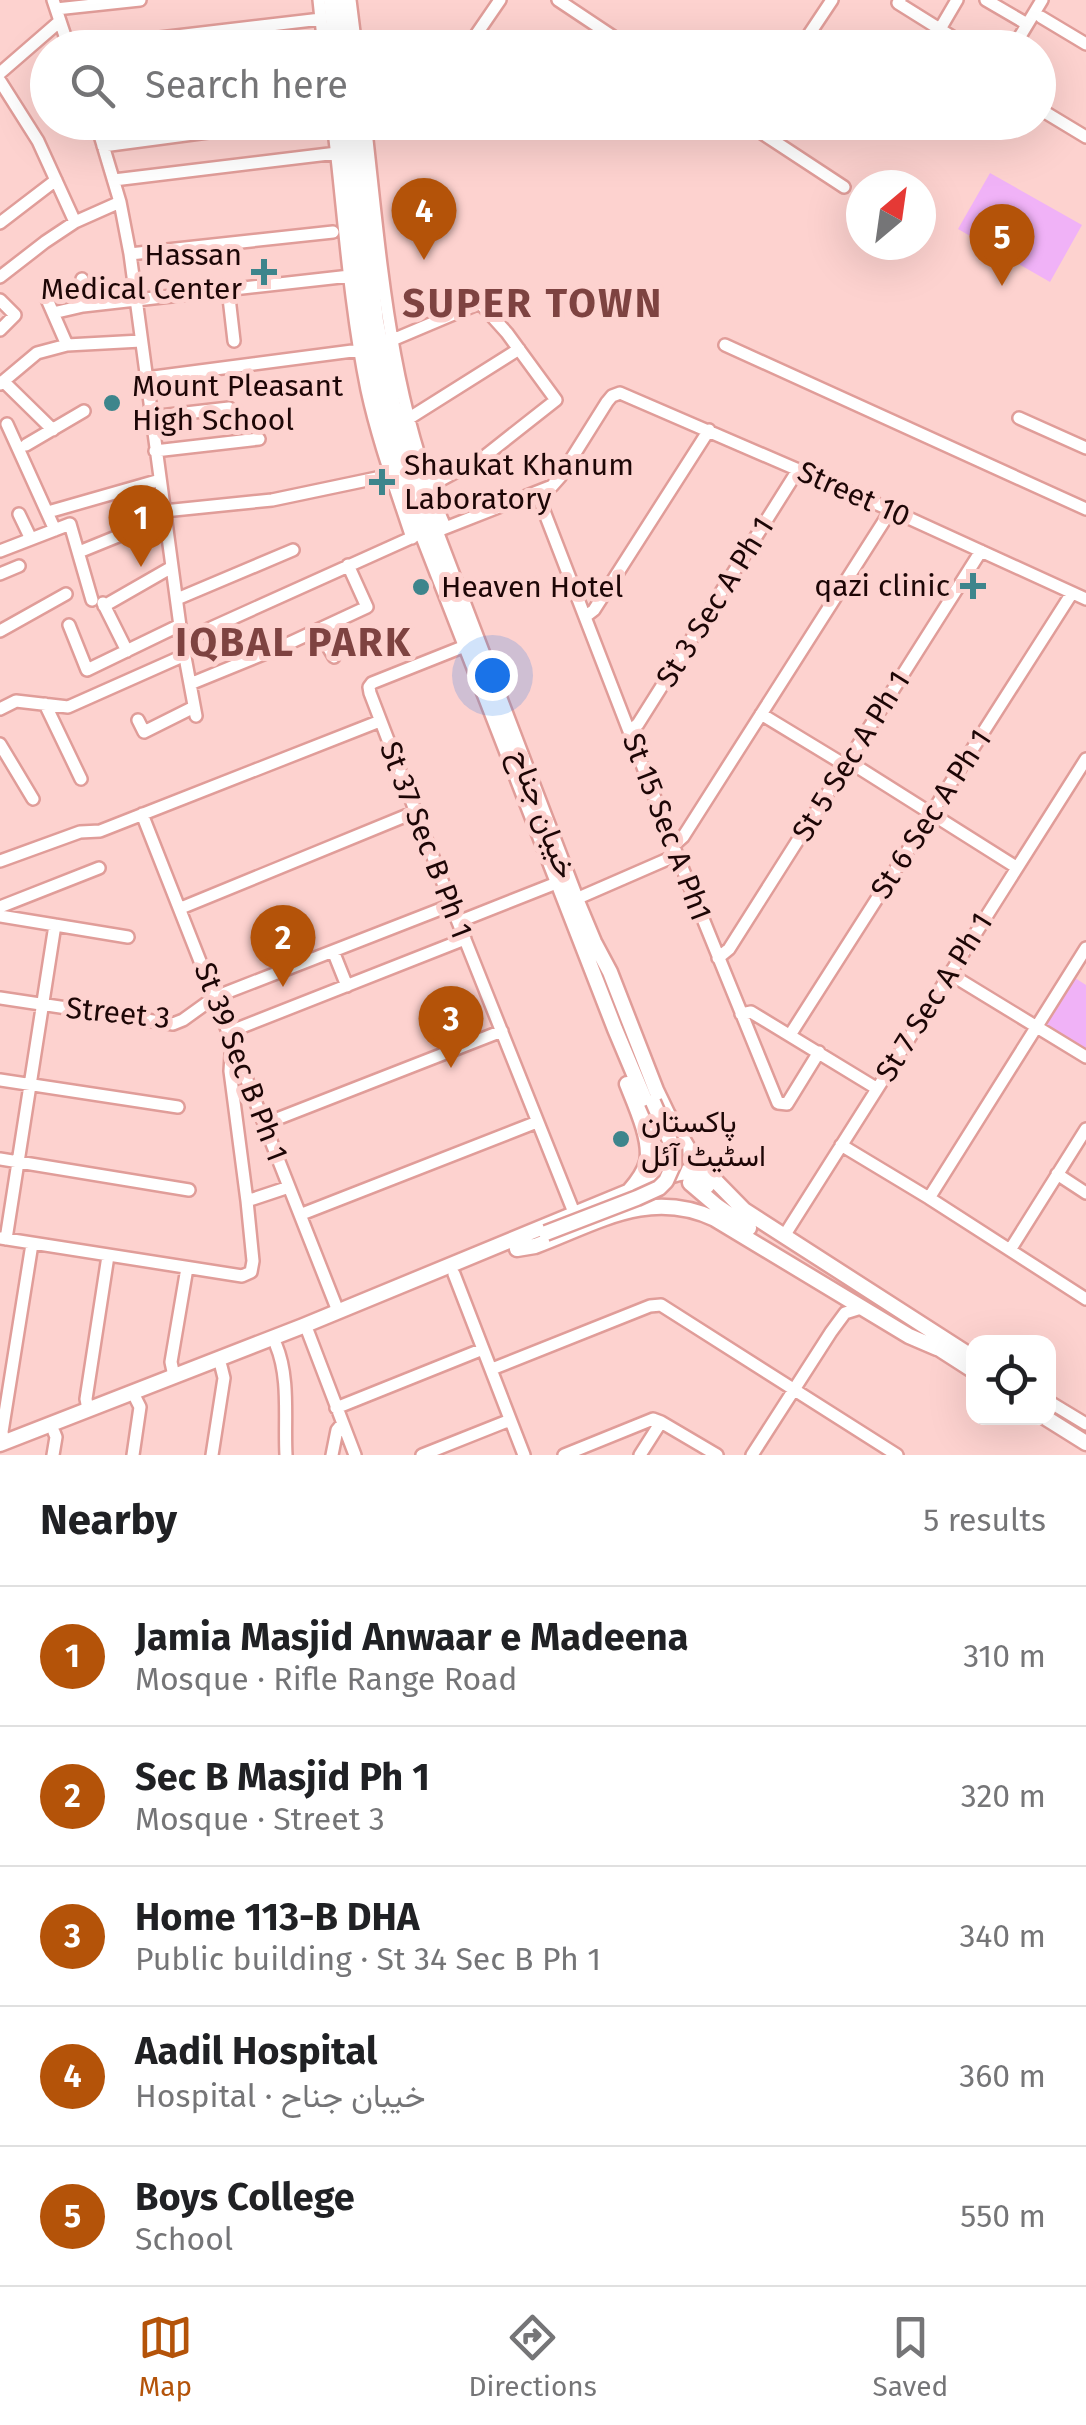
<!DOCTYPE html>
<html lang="en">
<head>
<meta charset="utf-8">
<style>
  :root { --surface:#fff; --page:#f2f2f2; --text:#202124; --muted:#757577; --line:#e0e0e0; --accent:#b45309 }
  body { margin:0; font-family:"Fira Sans",Vazirmatn,sans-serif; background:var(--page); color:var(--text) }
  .controls { position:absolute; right:30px; bottom:30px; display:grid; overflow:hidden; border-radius:20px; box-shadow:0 10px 40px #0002 }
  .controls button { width:90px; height:90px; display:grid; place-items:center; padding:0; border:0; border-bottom:2px solid var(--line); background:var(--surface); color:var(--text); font:50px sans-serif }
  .compass { position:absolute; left:846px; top:170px; width:90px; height:90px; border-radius:50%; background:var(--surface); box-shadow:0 10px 40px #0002; rotate:29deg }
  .you { position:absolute; left:492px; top:675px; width:35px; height:35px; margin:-25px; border:8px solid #fff; border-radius:50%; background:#1a73e8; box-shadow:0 0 0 15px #1a73e833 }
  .badge { display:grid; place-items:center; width:65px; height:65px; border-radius:50%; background:var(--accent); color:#fff; font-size:32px; font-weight:700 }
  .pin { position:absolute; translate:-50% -82px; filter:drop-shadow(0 2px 5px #0008) }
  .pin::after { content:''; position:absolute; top:52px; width:35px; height:30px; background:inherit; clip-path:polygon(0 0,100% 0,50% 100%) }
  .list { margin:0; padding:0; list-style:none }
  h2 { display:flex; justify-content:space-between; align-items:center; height:130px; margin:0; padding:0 40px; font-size:42px }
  h2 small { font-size:32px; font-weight:400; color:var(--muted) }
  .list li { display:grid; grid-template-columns:65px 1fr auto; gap:30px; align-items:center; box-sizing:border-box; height:140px; padding:0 40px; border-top:2px solid var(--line) }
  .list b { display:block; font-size:38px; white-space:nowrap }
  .list p { margin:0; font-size:32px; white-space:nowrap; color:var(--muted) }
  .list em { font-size:32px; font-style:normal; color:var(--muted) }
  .icon { flex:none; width:55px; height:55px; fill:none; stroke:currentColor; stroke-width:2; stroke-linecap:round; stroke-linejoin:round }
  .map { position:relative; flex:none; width:1086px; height:1455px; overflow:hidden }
  .search { position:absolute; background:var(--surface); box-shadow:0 10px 40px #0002; left:30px; right:30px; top:30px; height:110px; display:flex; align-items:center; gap:25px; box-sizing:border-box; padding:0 35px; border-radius:55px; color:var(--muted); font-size:38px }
  .sheet { height:830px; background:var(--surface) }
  nav { display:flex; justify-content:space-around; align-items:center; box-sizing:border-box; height:140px; border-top:2px solid var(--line); background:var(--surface); font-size:28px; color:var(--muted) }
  nav a { display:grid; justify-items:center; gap:5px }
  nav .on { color:var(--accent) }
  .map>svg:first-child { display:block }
  .green { fill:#f0b2f7 }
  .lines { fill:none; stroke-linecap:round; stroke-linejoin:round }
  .minor-casing { stroke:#e09d99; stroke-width:16 }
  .major-casing { stroke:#e09d99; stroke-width:19 }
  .minor { stroke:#fff; stroke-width:11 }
  .major { stroke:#fff; stroke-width:14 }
  .major-bridge-casing { stroke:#e09d99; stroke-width:19; stroke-linecap:butt }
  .major-bridge { stroke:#fff; stroke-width:14 }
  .poi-dot { fill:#3e858c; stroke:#fdd2cf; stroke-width:4 }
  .labels { text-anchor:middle; stroke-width:10; stroke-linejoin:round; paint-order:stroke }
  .poi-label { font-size:30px; fill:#1d0606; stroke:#fdd2cf; text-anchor:start }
  .street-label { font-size:30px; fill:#1d0606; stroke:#fdd2cf }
  .district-label { font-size:40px; font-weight:bold; letter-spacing:2.5px; fill:#7e4341; stroke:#fdd2cf }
</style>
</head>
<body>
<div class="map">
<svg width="1086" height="1455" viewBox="0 0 1086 1455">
  <rect width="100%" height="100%" fill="#fdd2cf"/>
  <!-- green -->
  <path class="green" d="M 990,173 L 1082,225 L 1050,282 L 958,229 Z
    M 1075,978 L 1086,985 L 1086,1051 L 1044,1028 Z"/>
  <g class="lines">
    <!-- minor casing -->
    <g class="minor-casing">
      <path id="minor" d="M 53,0 L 69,48
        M 319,0 L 324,48
        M 350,0 L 356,48
        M 558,0 L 630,48
        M 900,0 L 898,3 L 970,48
        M 986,0 L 1027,24
        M 56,9 L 140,0
        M 1041,17 L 1086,44
        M 940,29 L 957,0
        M 75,48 L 321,19
        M 467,48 L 500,0
        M 800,48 L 832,0
        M 1013,48 L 1042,0
        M 0,73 L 60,21
        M 0,81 L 38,141 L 75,222
        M 1038,108 L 1086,137
        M 96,122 L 120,202 L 130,254 L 182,641 L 196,716
        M 333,122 C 344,212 349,302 367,390 C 378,441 396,489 412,538
        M 365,122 C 381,262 389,396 445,527
        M 745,122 L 844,187
        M 103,146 L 284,122
        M 114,180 L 337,153
        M 0,223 L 56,180
        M 130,254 L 333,232
        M 0,277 L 45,242 L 75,222 L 120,202
        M 82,279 L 83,306
        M 228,289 L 234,341
        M 46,297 L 67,345
        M 0,300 L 15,315 L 0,330
        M 53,313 L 83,306 L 350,276
        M 390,341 L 480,303 L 507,333 L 556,400 L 485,456 L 428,487
        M 725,345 L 1086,509
        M 146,378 L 360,350
        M 3,381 L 53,430
        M 0,384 L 37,353 L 67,345 L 141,341
        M 151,417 L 229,408
        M 1019,418 L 1086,448
        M 408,419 L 519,349
        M 7,424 L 55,530
        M 26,445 L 84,411
        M 155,451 L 259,439
        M 537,493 L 677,855 L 778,1103 L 787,1104 L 819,1052
        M 164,511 L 272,500 L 391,475
        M 48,512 L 160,480
        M 19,514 L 31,539
        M 435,532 L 552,486 L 560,477 L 607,402 L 612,396 L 620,393 L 891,510 L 1086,599
        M 0,551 L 70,524 L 92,600
        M 79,552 L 165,517
        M 0,574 L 19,566
        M 177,599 L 293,550
        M 103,603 L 127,651
        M 104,606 L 172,567
        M 585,617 L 594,610 L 709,430
        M 69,625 L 87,670 L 180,625
        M 318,630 L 334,657
        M 0,631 L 66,594
        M 182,641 L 415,536
        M 465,646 L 372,683 L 369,687 L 370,693 L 458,922 L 575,1215
        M 190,684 L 283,646 L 367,607 L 348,565
        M 45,704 L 81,779
        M 0,709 L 16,701 L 68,707 L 185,655
        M 761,714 L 845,765
        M 138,720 L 144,732 L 194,707
        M 630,731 L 638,724 L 798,470
        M 0,744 L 33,799
        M 848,761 L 1016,867
        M 142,814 L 338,1311
        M 674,845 L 683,837 L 891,510
        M 0,861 L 80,832 L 100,831 L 380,721
        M 576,899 L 677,855
        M 0,907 L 99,868
        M 181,908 L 415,812
        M 0,916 L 128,937
        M 458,922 L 559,882
        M 333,951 L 347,986
        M 718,958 L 729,949 L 981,551
        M 950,974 L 1086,1057
        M 0,998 L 173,1024 L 183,1020 L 215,997 L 451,905
        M 741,1014 L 751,1012 L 876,1088
        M 229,1032 L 465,939
        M 790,1035 L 1072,593
        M 0,1080 L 178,1107
        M 264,1124 L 502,1031
        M 841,1145 L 929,1198 L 1086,1299
        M 0,1159 L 189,1190
        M 1057,1174 L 1086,1193
        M 929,1198 L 1086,948
        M 247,1201 L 289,1187
        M 302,1214 L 537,1122
        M 784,1236 L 1086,759
        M 0,1238 L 242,1276 L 251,1272 L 253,1261 L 247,1201 L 230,1071 L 231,1055 L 237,1051
        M 6,1239 L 55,925
        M 1010,1250 L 1086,1129
        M 454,1274 L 524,1455
        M 308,1332 L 355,1455
        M 276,1345 C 290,1378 284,1420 286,1455
        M 492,1369 L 650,1306 L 661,1305 L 897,1455
        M 174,1376 L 171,1362 L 187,1268
        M 1048,1401 L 1086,1424
        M 336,1408 L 483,1349
        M 88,1409 L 86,1399 L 108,1256
        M 4,1442 L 2,1432 L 32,1244
        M 53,1455 L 56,1437 L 54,1432
        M 133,1455 L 140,1407 L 136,1399
        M 212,1455 L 224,1378 L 221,1366
        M 332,1455 L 337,1430 L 342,1424
        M 422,1455 L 510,1420
        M 564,1455 L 653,1419 L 661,1422 L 717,1455
        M 640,1455 L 661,1422
        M 752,1455 L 831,1332 L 845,1313 L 861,1308"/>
    </g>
    <!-- major casing -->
    <g class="major-casing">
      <path id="major" d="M 331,0 L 336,48
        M 341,0 L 346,48
        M 343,122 L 366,338 L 388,432 L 401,479 L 615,1029 L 671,1162
        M 354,122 L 376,321 L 393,405 L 411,467 L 576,899 L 594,942 L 610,972 L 656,1090 L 667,1113 L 695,1160 L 744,1210 L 974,1358
        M 627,1084 C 635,1104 652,1141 647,1162 C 644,1173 637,1182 630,1190
        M 690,1183 L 717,1206 L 749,1228
        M 517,1249 L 535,1246 C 597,1223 649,1188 715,1219 L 909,1336 L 937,1348
        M 932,1344 L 974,1371
        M 1046,1418 L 1086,1443
        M 0,1444 L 303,1326 L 647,1184 C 659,1180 681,1169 693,1173 C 696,1174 705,1184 707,1186"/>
    </g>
    <!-- minor -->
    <use href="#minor" class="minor"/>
    <!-- major -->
    <use href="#major" class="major"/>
    <!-- major-bridge casing -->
    <g class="major-bridge-casing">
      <path id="major-bridge" d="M 546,1233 L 637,1198 L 659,1188 L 666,1181 L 674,1163 L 674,1150 L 653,1102"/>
    </g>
    <!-- major-bridge -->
    <use href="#major-bridge" class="major-bridge"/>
  </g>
  <!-- markers -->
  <g class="poi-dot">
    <path d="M259 257h10v10h10v10h-10v10h-10v-10h-10v-10h10z"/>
    <circle cx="112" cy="403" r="10"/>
    <path d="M377 467h10v10h10v10h-10v10h-10v-10h-10v-10h10z"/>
    <path d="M968 571h10v10h10v10h-10v10h-10v-10h-10v-10h10z"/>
    <circle cx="421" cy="587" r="10"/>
    <circle cx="621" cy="1139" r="10"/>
  </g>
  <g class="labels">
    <!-- poi labels -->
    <g class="poi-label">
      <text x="242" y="265" text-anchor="end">Hassan<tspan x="242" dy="34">Medical Center</tspan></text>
      <text x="132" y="396">Mount Pleasant<tspan x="132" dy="34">High School</tspan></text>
      <text x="404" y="475">Shaukat Khanum<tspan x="404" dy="34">Laboratory</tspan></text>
      <text x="950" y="596" text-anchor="end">qazi clinic</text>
      <text x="441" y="597">Heaven Hotel</text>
      <text x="641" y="1132">پاکستان<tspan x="641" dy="34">اسٹیٹ آئل</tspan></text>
    </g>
    <!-- street labels -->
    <g class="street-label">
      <text transform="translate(854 494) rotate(24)" y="10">Street 10</text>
      <text transform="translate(715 602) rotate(-58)" y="10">St 3 Sec A Ph 1</text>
      <text transform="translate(851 756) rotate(-58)" y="10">St 5 Sec A Ph 1</text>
      <text transform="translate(543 814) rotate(69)" y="10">خیبان جناح</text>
      <text transform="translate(931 814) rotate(-57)" y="10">St 6 Sec A Ph 1</text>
      <text transform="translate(667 827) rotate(69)" y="10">St 15 Sec A Ph1</text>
      <text transform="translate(426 840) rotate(69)" y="10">St 37 Sec B Ph 1</text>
      <text transform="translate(934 997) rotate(-58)" y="10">St 7 Sec A Ph 1</text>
      <text transform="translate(118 1013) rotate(6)" y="10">Street 3</text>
      <text transform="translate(241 1062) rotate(69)" y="10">St 39 Sec B Ph 1</text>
    </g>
    <!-- district labels -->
    <g class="district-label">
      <text x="533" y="317">SUPER TOWN</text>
      <text x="294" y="656">IQBAL PARK</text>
    </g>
  </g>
</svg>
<div class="controls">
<button><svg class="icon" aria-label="locate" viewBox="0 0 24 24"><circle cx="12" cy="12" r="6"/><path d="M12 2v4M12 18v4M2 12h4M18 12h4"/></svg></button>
</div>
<svg class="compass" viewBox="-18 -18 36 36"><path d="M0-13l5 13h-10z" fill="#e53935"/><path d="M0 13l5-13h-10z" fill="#757577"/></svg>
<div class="you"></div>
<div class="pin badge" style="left:141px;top:567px">1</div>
<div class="pin badge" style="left:283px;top:987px">2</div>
<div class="pin badge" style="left:451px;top:1068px">3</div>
<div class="pin badge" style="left:424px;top:260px">4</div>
<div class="pin badge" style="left:1002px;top:286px">5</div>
<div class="search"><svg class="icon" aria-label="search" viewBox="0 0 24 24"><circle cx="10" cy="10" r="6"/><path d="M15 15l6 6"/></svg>Search here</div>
</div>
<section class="sheet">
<h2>Nearby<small>5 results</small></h2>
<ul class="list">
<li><span class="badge">1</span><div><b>Jamia Masjid Anwaar e Madeena</b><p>Mosque · Rifle Range Road</p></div><em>310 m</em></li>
<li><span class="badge">2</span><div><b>Sec B Masjid Ph 1</b><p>Mosque · Street 3</p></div><em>320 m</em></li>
<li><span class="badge">3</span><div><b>Home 113-B DHA</b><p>Public building · St 34 Sec B Ph 1</p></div><em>340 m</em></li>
<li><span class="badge">4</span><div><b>Aadil Hospital</b><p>Hospital · خیبان جناح</p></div><em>360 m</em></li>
<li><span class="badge">5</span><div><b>Boys College</b><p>School</p></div><em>550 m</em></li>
</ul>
</section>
<nav>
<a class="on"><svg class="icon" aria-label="map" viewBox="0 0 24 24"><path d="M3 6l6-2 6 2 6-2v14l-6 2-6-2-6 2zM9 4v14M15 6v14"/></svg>Map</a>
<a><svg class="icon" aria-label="directions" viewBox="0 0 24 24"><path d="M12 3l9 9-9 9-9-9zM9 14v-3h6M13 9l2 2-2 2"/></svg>Directions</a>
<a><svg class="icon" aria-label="saved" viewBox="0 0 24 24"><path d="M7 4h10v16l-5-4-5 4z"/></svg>Saved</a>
</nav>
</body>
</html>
